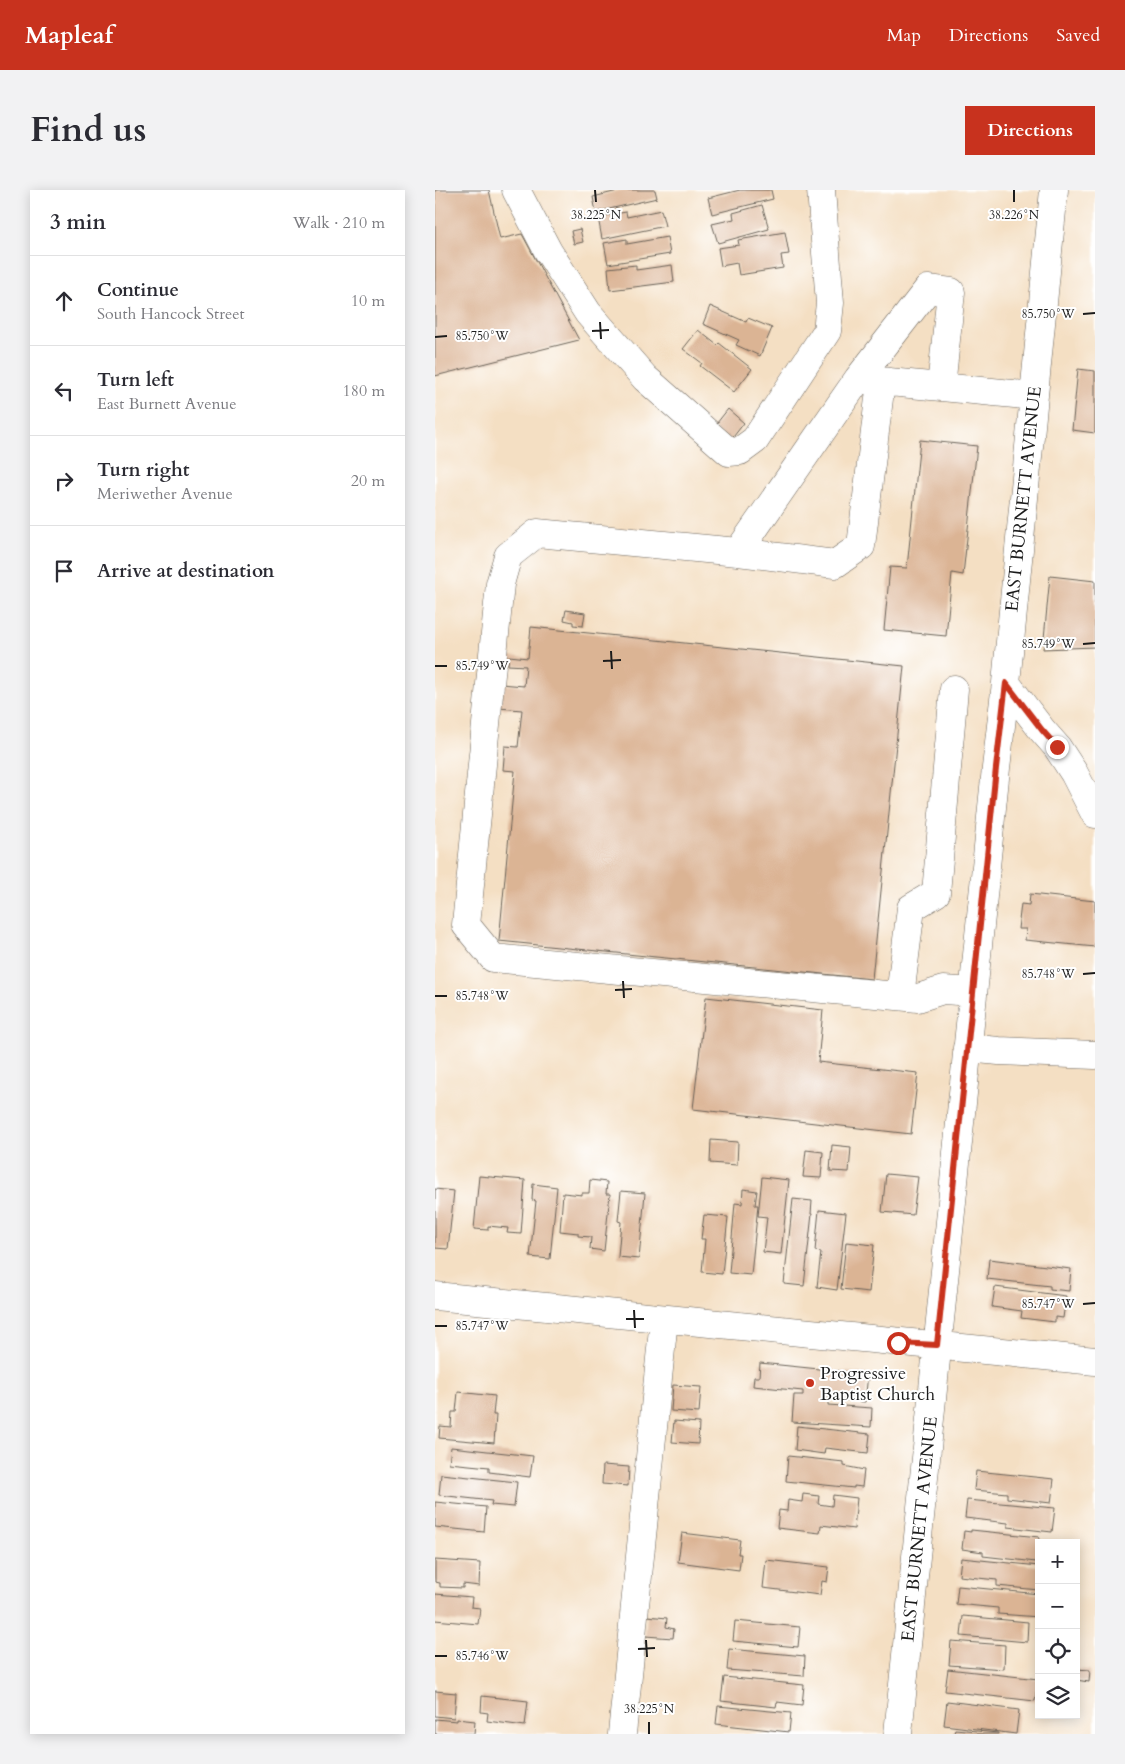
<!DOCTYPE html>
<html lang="en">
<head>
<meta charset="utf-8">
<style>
  :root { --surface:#fff; --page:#f2f2f3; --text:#2b2b33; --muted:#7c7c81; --line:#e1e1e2; --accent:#c8321e }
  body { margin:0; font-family:Cardo,serif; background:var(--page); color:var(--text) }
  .controls { position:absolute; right:15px; bottom:15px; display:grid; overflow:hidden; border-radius:0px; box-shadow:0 2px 12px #0003 }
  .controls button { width:45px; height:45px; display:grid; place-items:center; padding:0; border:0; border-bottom:1px solid var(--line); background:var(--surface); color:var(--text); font:25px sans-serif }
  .stop { position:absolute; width:15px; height:15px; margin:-11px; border:4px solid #c8321e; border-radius:50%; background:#fff }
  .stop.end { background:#c8321e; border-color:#fff; box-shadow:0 1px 5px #0008 }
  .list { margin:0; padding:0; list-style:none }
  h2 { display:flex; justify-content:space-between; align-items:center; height:65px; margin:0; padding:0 20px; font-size:21px }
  h2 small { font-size:16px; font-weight:400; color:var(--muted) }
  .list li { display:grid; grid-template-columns:32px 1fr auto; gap:15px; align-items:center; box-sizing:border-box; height:90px; padding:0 20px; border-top:1px solid var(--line) }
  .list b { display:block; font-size:19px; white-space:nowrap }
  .list p { margin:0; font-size:16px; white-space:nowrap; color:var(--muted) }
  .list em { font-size:16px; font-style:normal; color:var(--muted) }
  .icon { flex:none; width:28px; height:28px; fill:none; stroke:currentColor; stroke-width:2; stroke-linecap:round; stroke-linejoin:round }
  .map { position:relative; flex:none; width:660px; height:1544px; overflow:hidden; border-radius:0px }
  header { display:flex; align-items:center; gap:30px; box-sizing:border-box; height:70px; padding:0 25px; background:var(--accent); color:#fff }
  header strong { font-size:24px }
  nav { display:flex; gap:28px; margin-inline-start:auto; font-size:18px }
  .intro { display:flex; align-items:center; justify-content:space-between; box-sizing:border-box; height:120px; padding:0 30px }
  h1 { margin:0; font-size:35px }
  .button { padding:12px 22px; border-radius:0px; background:var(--accent); color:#fff; font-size:18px; font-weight:700 }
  main { display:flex; gap:30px; padding:0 30px }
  aside { flex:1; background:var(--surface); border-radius:0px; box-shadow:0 2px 12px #0003 }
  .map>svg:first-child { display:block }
  .building { fill:#dbb494 }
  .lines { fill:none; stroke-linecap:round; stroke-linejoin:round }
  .minor-casing { stroke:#686056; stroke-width:29 }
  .minor { stroke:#fff; stroke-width:28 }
  .route { stroke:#c8321e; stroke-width:6 }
  .ticks { fill:none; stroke:#1c1c1c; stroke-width:2 }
  .poi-dot { fill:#c8321e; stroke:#fff; stroke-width:2 }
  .labels { text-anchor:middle; stroke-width:4; stroke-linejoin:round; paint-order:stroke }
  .street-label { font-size:18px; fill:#1c1c1c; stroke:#fff }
  .poi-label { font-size:18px; fill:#1c1c1c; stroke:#fff; text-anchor:start }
  .ticks-label { font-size:12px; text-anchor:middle; fill:#1c1c1c; stroke:#fff; stroke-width:4; stroke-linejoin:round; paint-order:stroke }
</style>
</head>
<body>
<header>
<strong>Mapleaf</strong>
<nav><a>Map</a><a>Directions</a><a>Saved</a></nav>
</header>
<div class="intro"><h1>Find us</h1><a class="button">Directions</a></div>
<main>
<aside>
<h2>3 min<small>Walk · 210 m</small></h2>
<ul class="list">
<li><svg class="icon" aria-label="ahead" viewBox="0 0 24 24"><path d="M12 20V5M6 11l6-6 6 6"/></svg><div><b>Continue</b><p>South Hancock Street</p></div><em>10 m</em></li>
<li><svg class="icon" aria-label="left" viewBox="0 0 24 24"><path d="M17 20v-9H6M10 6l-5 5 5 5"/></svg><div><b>Turn left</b><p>East Burnett Avenue</p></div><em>180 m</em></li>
<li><svg class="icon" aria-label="right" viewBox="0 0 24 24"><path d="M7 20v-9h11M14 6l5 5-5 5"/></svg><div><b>Turn right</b><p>Meriwether Avenue</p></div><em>20 m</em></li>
<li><svg class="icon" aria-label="arrive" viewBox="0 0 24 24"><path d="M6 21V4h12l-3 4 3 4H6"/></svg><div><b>Arrive at destination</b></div></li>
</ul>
</aside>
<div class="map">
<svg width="660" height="1544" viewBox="0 0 660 1544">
  <rect width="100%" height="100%" fill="#fff"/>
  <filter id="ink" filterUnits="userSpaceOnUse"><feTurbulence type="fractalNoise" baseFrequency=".02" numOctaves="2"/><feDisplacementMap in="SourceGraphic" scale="10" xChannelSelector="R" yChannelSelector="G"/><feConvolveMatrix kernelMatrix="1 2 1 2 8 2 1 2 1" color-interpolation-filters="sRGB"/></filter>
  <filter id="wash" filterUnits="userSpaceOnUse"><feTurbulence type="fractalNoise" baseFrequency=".0096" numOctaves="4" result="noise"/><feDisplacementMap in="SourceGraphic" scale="20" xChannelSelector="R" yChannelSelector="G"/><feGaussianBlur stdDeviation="1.12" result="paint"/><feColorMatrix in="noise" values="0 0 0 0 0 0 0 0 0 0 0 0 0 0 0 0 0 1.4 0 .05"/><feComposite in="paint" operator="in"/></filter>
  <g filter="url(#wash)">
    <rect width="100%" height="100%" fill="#f4dfc3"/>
    <g id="blocks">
      <!-- building -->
      <path class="building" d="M 0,0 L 54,0 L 65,49 L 87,44 L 144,150 L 0,186 Z
        M 187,0 L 220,0 L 222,8 L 161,22 L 158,7 Z
        M 305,0 L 336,0 L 338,9 L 277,24 L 273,8 Z
        M 327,15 L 334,39 L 283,53 L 277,34 L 299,29 L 298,23 Z
        M 226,20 L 230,36 L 167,49 L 163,27 L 191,22 L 192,27 Z
        M 145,39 L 148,52 L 139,54 L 136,41 Z
        M 350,42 L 354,64 L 346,65 L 348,78 L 304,85 L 302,73 L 286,76 L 283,58 L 304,55 L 303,50 Z
        M 232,47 L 235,64 L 173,74 L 169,53 L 192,49 L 192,54 Z
        M 201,75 L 201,80 L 237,75 L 239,92 L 175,100 L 173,78 Z
        M 275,116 L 311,132 L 313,128 L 337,138 L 325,166 L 301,155 L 304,150 L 268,134 Z
        M 263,140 L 282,155 L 284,153 L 317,179 L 299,202 L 265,176 L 267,173 L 248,159 Z
        M 643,179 L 660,181 L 660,243 L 637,240 Z
        M 293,219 L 309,233 L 295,251 L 278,238 Z
        M 485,250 L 542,256 L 528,385 L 517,383 L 511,446 L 449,440 L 455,377 L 472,378 Z
        M 615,386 L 660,391 L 660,457 L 608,459 Z
        M 131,420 L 150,423 L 148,436 L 138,435 L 138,432 L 129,430 Z
        M 96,437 L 469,476 L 437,789 L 64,751 L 80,581 L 68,580 L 70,556 L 83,557 L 87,520 L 64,518 L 66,494 L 89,496 L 91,476 L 73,475 L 74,466 L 93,468 Z
        M 595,704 L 660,711 L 660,757 L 590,750 L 591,739 L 583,739 L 586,714 L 594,715 Z
        M 271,807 L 388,820 L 383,872 L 483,883 L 476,944 L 258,919 Z
        M 276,950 L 303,952 L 302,975 L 275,973 Z
        M 397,955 L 416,957 L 414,982 L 395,981 Z
        M 371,960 L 388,962 L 386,988 L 368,987 Z
        M 451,984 L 483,987 L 478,1025 L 447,1022 Z
        M 44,986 L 90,990 L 86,1044 L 72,1043 L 73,1038 L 53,1036 L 53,1040 L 39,1039 Z
        M 327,987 L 354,990 L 346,1064 L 328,1062 L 332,1027 L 323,1026 Z
        M 155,990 L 172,992 L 171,1004 L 175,1004 L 169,1061 L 155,1059 L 156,1047 L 143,1046 L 143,1043 L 125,1041 L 128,1003 L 147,1005 L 147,1003 L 154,1003 Z
        M 98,994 L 122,997 L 115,1069 L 95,1067 L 101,1011 L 97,1010 Z
        M 0,999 L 19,1001 L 13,1059 L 0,1058 Z
        M 308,999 L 322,1001 L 320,1015 L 323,1015 L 316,1085 L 294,1083 L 300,1013 L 307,1014 Z
        M 186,1001 L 210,1003 L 204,1069 L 183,1067 L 186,1032 L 183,1031 Z
        M 358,1009 L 377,1011 L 376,1024 L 377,1024 L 369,1096 L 349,1094 Z
        M 384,1020 L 411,1023 L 402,1100 L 382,1097 L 386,1062 L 380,1061 Z
        M 269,1025 L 293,1027 L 287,1084 L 267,1082 L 270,1049 L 266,1049 Z
        M 411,1052 L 439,1055 L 434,1102 L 406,1099 Z
        M 554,1069 L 636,1079 L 634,1101 L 615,1099 L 615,1096 L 552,1089 Z
        M 560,1097 L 631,1106 L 628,1128 L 620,1127 L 620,1132 L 586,1128 L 587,1121 L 557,1117 Z
        M 325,1173 L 433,1184 L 430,1212 L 393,1208 L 393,1215 L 437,1218 L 436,1237 L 357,1232 L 359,1205 L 368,1205 L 368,1201 L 318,1196 L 319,1187 L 324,1187 Z
        M 238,1195 L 266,1197 L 264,1223 L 236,1221 Z
        M 23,1202 L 60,1206 L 58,1225 L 61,1225 L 59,1253 L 4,1248 L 5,1236 L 16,1237 L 17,1222 L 21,1222 Z
        M 239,1231 L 264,1233 L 263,1254 L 237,1252 Z
        M 362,1236 L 435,1244 L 433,1263 L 390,1258 L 389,1264 L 360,1260 Z
        M 16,1257 L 98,1266 L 95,1287 L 54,1282 L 54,1277 L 14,1273 Z
        M 353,1266 L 409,1272 L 409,1276 L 429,1280 L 427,1297 L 419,1296 L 419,1298 L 351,1291 Z
        M 168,1275 L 194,1277 L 193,1296 L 167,1294 Z
        M 541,1281 L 619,1289 L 616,1313 L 572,1308 L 572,1303 L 539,1300 Z
        M 6,1284 L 82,1292 L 79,1317 L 56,1315 L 57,1311 L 4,1305 Z
        M 368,1304 L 384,1306 L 383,1314 L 397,1316 L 398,1305 L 422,1308 L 419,1339 L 386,1335 L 385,1343 L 342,1338 L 344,1320 L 352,1321 L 353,1310 L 367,1312 Z
        M 532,1310 L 620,1318 L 617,1342 L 573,1337 L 573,1333 L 530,1328 Z
        M 0,1312 L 51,1317 L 49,1342 L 0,1337 Z
        M 536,1340 L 604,1347 L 601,1372 L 548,1366 L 548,1362 L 527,1359 L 529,1341 L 536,1342 Z
        M 247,1343 L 305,1350 L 303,1364 L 306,1364 L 304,1380 L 243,1372 Z
        M 526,1368 L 604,1376 L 604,1400 L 562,1396 L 562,1390 L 524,1386 Z
        M 0,1370 L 45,1373 L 44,1396 L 28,1394 L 28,1398 L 5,1397 L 5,1393 L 0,1392 Z
        M 331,1370 L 394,1377 L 392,1392 L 387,1391 L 385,1405 L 328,1398 Z
        M 523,1396 L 604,1404 L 604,1427 L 563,1424 L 563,1418 L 521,1414 Z
        M 0,1404 L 37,1407 L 36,1417 L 45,1418 L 43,1434 L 0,1430 Z
        M 212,1426 L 232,1428 L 231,1437 L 239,1439 L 238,1448 L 210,1446 Z
        M 528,1426 L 593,1432 L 592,1452 L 526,1446 Z
        M 300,1431 L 365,1437 L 363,1457 L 298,1451 Z
        M 516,1451 L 570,1455 L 569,1479 L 514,1475 Z
        M 294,1459 L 370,1466 L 369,1486 L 292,1480 Z
        M 513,1479 L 603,1489 L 600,1511 L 510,1501 Z
        M 641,1479 L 655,1480 L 654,1492 L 641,1490 Z
        M 289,1487 L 369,1495 L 367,1515 L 342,1512 L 341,1517 L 286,1511 Z
        M 0,1501 L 21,1503 L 19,1528 L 0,1526 Z
        M 47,1506 L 93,1511 L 90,1536 L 52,1531 L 53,1523 L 46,1522 Z
        M 512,1511 L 584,1520 L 581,1544 L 509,1535 Z
        M 283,1516 L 356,1523 L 354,1542 L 281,1534 Z
        M 0,1529 L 22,1531 L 22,1529 L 40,1531 L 39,1544 L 0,1544 Z
        M 520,1539 L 563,1543 L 563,1544 L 519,1544 Z"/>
    </g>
  </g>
  <g filter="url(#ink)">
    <use href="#blocks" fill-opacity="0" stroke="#686056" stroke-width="1"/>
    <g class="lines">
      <!-- minor casing -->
      <g class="minor-casing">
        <path id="minor" d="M 81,0 L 113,61 L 153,123 L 210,188 L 294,262 L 305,261 L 320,250 L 392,141 L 395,113 L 386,0
          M 423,189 L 493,99 L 516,102 L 506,197
          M 303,362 L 400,374 L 426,356 L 446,192
          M 571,493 L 607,540 L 622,557 L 639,583 L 660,624
          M 538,802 L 508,800 L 483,808 L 58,768 L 31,735 L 65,394 L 73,366 L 102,343 L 303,362 L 423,189 L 599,206
          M 465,806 L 476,718 L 501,703 L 519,499
          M 532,858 L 564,861 L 660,865
          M 0,1106 L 660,1171
          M 187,1544 L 229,1129
          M 463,1544 L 561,578 L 571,493 L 619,0"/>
      </g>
      <!-- minor -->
      <use href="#minor" class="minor"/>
    </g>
  </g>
  <g class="lines" filter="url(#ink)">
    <!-- route -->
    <path class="route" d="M 463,1153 L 502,1155 L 561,578 L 571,493 L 607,540 L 622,557"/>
  </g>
  <!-- ticks -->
  <path class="ticks" d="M 160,0 L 161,12M 579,0 L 579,12M 648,124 L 660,123M 165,132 L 166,149M 157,141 L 174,140M 0,147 L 12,146M 648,454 L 660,453M 176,461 L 177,479M 168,471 L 186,470M 0,476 L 12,476M 648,784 L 660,783M 188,791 L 189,808M 180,800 L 197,799M 0,806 L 12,806M 648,1114 L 660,1113M 199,1120 L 200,1138M 191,1129 L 209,1129M 0,1136 L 12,1136M 211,1450 L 212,1467M 203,1459 L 220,1458M 0,1466 L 12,1466M 214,1532 L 214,1544"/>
  <!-- markers -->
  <circle class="poi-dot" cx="375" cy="1193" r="5"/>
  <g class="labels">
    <!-- street labels -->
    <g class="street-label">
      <text transform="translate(588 309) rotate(-84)" y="6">EAST BURNETT AVENUE</text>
      <text transform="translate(484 1339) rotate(-84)" y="6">EAST BURNETT AVENUE</text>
    </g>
    <!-- poi labels -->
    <g class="poi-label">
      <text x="385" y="1189">Progressive<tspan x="385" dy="21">Baptist Church</tspan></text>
    </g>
  </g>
  <g class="ticks-label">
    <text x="161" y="29">38.225°N</text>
    <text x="579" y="29">38.226°N</text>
    <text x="613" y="128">85.750°W</text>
    <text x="47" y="150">85.750°W</text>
    <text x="613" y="458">85.749°W</text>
    <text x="47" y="480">85.749°W</text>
    <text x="613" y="788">85.748°W</text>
    <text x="47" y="810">85.748°W</text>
    <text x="613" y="1118">85.747°W</text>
    <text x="47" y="1140">85.747°W</text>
    <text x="47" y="1470">85.746°W</text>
    <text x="214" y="1523">38.225°N</text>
  </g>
</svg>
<div class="controls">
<button>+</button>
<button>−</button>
<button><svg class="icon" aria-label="locate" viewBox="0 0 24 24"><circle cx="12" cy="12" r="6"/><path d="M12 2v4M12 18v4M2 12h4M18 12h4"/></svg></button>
<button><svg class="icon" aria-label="layers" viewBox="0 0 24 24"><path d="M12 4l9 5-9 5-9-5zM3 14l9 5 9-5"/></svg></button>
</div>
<div class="stop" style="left:463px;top:1153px"></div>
<div class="stop end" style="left:622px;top:557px"></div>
</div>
</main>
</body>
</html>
